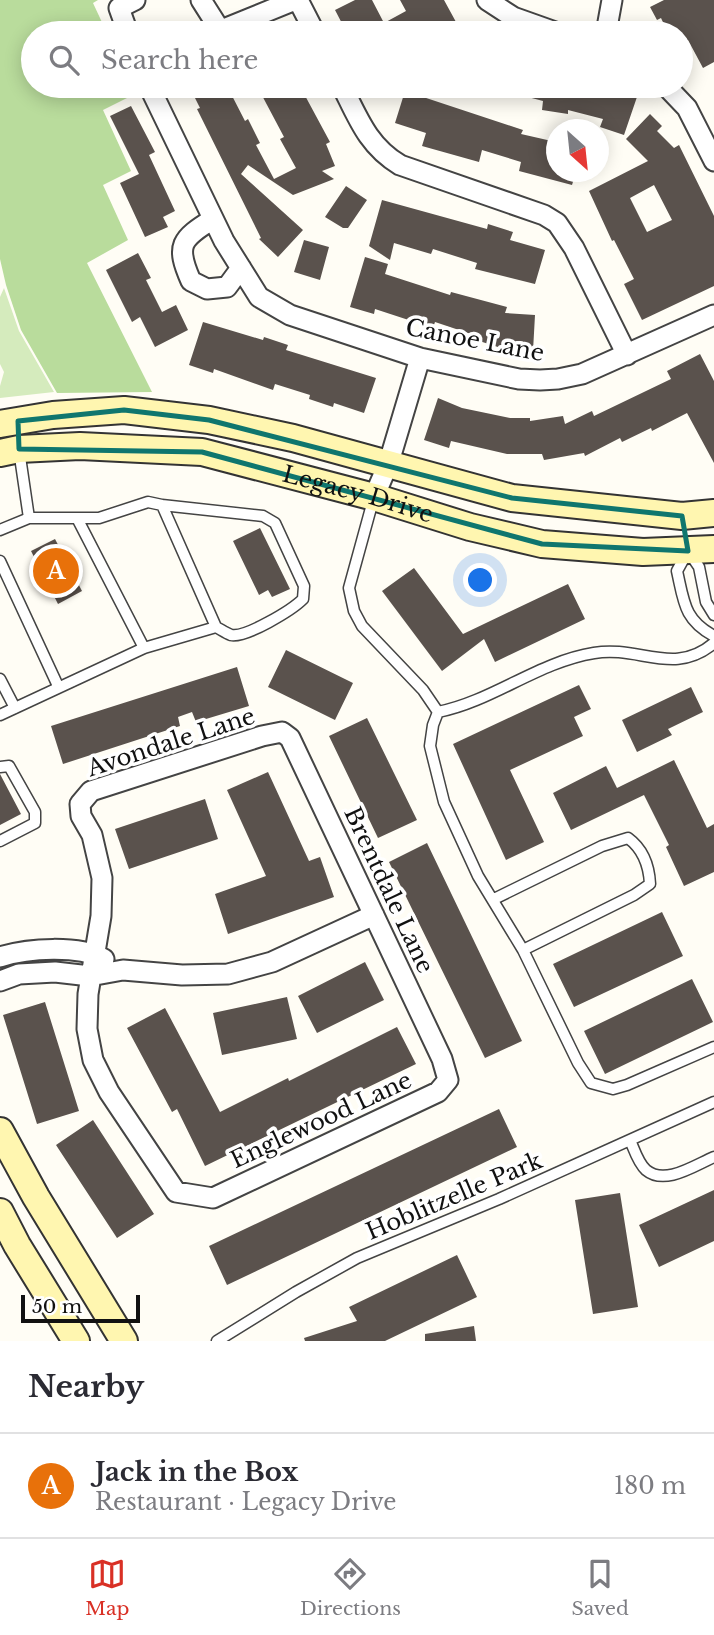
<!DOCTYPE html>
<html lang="en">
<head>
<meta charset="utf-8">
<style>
  :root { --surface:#fff; --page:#f7f7f7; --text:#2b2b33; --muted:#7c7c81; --line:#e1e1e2; --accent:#d93025 }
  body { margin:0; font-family:"Libre Baskerville",serif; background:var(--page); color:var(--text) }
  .compass { position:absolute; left:546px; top:119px; width:63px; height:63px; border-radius:50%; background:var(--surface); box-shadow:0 4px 18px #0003; rotate:153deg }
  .scale { position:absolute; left:21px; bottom:18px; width:119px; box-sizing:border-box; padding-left:7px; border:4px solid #111; border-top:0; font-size:19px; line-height:24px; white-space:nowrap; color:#111; -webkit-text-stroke:5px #fff; paint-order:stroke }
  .you { position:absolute; left:481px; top:581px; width:24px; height:24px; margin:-18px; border:5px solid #fff; border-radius:50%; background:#1a73e8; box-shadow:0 0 0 10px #1a73e833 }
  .badge { display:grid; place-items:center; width:46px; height:46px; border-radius:50%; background:var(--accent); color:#fff; font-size:23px; font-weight:700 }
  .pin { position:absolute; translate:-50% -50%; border:4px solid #fff; box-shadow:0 2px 7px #0006 }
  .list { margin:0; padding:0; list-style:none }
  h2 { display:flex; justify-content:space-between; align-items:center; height:91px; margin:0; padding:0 28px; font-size:30px }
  h2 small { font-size:23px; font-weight:400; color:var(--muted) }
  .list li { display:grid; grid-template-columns:46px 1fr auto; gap:21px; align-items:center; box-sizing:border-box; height:105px; padding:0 28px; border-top:2px solid var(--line) }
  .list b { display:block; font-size:26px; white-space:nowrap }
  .list p { margin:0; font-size:23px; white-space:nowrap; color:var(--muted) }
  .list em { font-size:23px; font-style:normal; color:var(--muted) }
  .icon { flex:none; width:38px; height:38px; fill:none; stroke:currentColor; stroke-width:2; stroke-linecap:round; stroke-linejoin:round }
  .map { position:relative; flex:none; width:714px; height:1341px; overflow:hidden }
  .search { position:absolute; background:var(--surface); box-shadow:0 4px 18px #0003; left:21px; right:21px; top:21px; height:77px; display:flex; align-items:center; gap:18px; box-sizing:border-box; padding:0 24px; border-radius:38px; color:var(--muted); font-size:26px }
  .sheet { height:196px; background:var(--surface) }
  nav { display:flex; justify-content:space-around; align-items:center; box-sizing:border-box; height:98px; border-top:2px solid var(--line); background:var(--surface); font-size:19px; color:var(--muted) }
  nav a { display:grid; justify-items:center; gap:4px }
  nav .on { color:var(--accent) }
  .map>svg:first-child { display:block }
  .green { fill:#d5ebbd }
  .forest { fill:#b9dc9c }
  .building { fill:#5a524d; fill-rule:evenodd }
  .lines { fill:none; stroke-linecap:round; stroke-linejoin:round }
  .service-casing { stroke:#444; stroke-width:13 }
  .minor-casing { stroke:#444; stroke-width:23 }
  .secondary-casing { stroke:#333; stroke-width:30 }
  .service { stroke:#fff; stroke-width:10 }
  .minor { stroke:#fff; stroke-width:19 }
  .secondary { stroke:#fff6b0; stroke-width:26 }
  .marked { fill:none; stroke:#0f766e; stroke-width:5; stroke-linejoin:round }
  .labels { text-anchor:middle; stroke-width:7; stroke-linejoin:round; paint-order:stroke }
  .street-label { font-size:23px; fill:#111; stroke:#fff }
</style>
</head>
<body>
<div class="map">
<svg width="714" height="1341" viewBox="0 0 714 1341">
  <rect width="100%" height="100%" fill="#fffdf5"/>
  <!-- green -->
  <path class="green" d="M 4,288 L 19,331 L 54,392 L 0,398 L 0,386 L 4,372 L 0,364 L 0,297 Z"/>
  <!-- forest -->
  <path class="forest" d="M 0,0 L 98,0 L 93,3 L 107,33 L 33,33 L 33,86 L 131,86 L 135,94 L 103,110 L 131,171 L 103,185 L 128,240 L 87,263 L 152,392 L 57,393 L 21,330 L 6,285 L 0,259 Z"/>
  <!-- building -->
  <path class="building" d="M 355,0 L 372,0 L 384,23 L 406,11 L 400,0 L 444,0 L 462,33 L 347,33 L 335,10 Z
    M 664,0 L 714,0 L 714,62 L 703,68 L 688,40 L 681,44 L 681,33 L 668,33 L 661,18 L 657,20 L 650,7 Z
    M 189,86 L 227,86 L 245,121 L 248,119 L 260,143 L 256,145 L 274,179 L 296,168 L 280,139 L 284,137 L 257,86 L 289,86 L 294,94 L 302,90 L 330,142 L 326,144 L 335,166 L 322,171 L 334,179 L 293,195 L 248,165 L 241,174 L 303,230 L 278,257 L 259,239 L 261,238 L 197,109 L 200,108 Z
    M 502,86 L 614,86 L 638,94 L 624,135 L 600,127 L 603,119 L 568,110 L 568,114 L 542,110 L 543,101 L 501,90 Z
    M 405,91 L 523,130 L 521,134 L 556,142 L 556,172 L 576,172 L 572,185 L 519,171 L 521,162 L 482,150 L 479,162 L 422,146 L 426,133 L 395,123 Z
    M 131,106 L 155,152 L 149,155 L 175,211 L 163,217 L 168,227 L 145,237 L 120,183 L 139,174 L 110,116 Z
    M 650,114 L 662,126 L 657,131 L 674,148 L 679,145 L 714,216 L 714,286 L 642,320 L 624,284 L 634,279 L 614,240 L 612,241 L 589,191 L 648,161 L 626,139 ZM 654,185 L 672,220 L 647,232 L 630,198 Z
    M 346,186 L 367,200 L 348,228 L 343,228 L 325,217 Z
    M 382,200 L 487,229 L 488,224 L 513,232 L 510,240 L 545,250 L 535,284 L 475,269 L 477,263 L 433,249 L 431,254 L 394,243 L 390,260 L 369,246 Z
    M 304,240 L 329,247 L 320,280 L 294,272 Z
    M 138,253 L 151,278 L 146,280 L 162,312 L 176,305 L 188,330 L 155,347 L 140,317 L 132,322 L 106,270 Z
    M 365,257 L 388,264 L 385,274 L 450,295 L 451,292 L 507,307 L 505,313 L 535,315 L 533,351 L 501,348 L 470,338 L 471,334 L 435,322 L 433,328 L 375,309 L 374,314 L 350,307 Z
    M 203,322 L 263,340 L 264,337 L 288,345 L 286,350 L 376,378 L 364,413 L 334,403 L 333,407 L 309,399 L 310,395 L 275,384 L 273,390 L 214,369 L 213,373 L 189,365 Z
    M 700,354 L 714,381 L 714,463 L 687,413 L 652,431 L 651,428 L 622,442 L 620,438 L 585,456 L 584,453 L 544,460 L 542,454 L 507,454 L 451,441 L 449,448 L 424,440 L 438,398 L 462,408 L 510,418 L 530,418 L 530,421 L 563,416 L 565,424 L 592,411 L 594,416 L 671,379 L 667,371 Z
    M 260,528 L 290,589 L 272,597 L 268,590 L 259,595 L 233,541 Z
    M 55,539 L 82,591 L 58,604 L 31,551 Z
    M 414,568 L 463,634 L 568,584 L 585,619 L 495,662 L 484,639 L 442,671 L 382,591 Z
    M 286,650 L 353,683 L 335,720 L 268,687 Z
    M 237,667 L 249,706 L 196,722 L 192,712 L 178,717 L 180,726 L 63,764 L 51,726 Z
    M 579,685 L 591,709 L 574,717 L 583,736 L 510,770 L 544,842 L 506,860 L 453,744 Z
    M 691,687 L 703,712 L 668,729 L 672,735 L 637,752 L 622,720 Z
    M 367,718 L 417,820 L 378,838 L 329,736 Z
    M 674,760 L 707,828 L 714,824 L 714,872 L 684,886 L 666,847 L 669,845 L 644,795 L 571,830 L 553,793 L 606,766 L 617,788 Z
    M 268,772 L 309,861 L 320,857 L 334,897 L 228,934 L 215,894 L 266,876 L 227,790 Z
    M 0,774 L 21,814 L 0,825 Z
    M 205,799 L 218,839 L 129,869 L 115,829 Z
    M 427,843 L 522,1041 L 485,1058 L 389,862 Z
    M 662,912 L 683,956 L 574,1007 L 553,964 Z
    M 365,962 L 384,1000 L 317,1033 L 298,996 Z
    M 692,979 L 713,1022 L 605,1074 L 584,1031 Z
    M 287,997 L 297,1039 L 222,1055 L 213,1013 Z
    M 45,1002 L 79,1111 L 37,1124 L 3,1015 Z
    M 165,1008 L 220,1112 L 288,1078 L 289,1081 L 397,1027 L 416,1064 L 205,1166 L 177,1109 L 172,1112 L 127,1028 Z
    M 499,1109 L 517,1147 L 227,1285 L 209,1246 Z
    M 93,1120 L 154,1214 L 117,1238 L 56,1145 Z
    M 714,1190 L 714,1241 L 659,1267 L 639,1225 Z
    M 620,1193 L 638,1307 L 593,1314 L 575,1200 Z
    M 457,1255 L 477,1297 L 385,1341 L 305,1341 L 304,1338 L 357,1321 L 349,1307 Z
    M 474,1326 L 476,1341 L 425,1341 L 425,1334 Z"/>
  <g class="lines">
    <!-- service casing -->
    <g class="service-casing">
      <path id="service" d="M 374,497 L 349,588 L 354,611 L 362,626 L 423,690 L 438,712 C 493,701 538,662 594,653 C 639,645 674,677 714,643
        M 162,505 L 263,516 L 275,523 L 304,586 L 303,599 C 292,610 246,638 231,635 C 226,633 220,629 216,627
        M 78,520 L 144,648
        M 0,530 L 29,518
        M 0,561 L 58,686
        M 714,615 L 706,602 L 699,567 L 688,551 L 677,571 C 684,602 684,620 714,636
        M 0,679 L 15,708
        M 438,712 L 433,725 L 430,746 L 444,802 L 478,876 L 523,950 L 578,1063 L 591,1083 L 613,1089 L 627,1085 L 714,1047
        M 0,715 L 144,648 L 216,627 L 162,505 L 148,502 L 99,518 L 29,518 L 19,450
        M 0,767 L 9,766 L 35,812 L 35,823 L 0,841
        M 494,899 L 602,846 L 628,838 C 643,849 649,864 650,884 L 634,895 L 523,950
        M 630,1140 C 634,1149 638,1163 646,1170 C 665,1186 695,1165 714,1157
        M 217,1341 L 296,1292 L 357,1258 L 499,1199 L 714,1102"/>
    </g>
    <!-- minor casing -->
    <g class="minor-casing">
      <path id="minor" d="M 201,0 L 220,30
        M 298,0 L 315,33
        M 487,0 L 513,17 L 558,33
        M 128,33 L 119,8 L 135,0
        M 214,33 L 295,0
        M 606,33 L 612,0
        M 149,86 L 224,241 L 259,297 L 290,315 L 420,358 L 519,379 L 540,380 L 558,379 L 582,374 L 714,315
        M 342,86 C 358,118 368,146 400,165 L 544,215 L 557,223 L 574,248 L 627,355
        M 666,86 L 687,108 L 714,161
        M 213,219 C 181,239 175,245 191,281 L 207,289 L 227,287 L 241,268
        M 374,497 L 389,462 L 420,358
        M 282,732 L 290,738 L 442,1059 L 448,1080 L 438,1092 L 213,1198 L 176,1192 L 109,1092 L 93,1060 L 87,1029 L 88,994 L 101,916 L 102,878 L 92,835 L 81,816 L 80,804 L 91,791 L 262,736 Z
        M 0,957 C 28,948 79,945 104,959
        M 0,981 L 19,974 L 55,972 L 90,976 L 123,970 L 182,975 L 228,974 L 272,962 L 374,915"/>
    </g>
    <!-- secondary casing -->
    <g class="secondary-casing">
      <g id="secondary">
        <path d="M 0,424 L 53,415 L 124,410 L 209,420 L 293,438 L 512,498 L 682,516 L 714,513"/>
        <path id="s1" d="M 0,453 L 19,449 L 80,446 L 202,452 L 374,497 L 470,527 L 542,544 L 643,552 L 714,549"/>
        <path d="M 0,1131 L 36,1197 L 124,1341"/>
        <path d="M 0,1212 L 17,1245 L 76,1341"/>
      </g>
    </g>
    <!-- service -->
    <use href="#service" class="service"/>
    <!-- minor -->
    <use href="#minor" class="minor"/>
    <!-- secondary -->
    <use href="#secondary" class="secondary"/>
  </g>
  <!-- marked area -->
  <path class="marked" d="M 124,410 L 209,420 L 512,498 L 682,516 L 688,551 L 542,544 L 202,452 L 19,449 L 18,421 Z"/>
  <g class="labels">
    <!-- street labels -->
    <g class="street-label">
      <text transform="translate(475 340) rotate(11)" y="8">Canoe Lane</text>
      <text dy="8" stroke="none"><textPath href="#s1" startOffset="364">Legacy Drive</textPath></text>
      <text transform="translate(171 742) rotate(-18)" y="8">Avondale Lane</text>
      <text transform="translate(389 890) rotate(65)" y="8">Brentdale Lane</text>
      <text transform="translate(321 1120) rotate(-25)" y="8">Englewood Lane</text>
      <text transform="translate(454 1196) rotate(-23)" y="8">Hoblitzelle Park</text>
    </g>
  </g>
</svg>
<svg class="compass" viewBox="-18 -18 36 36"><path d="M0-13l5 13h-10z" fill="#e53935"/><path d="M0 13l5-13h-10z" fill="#7c7c81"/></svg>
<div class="scale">50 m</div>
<div class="you"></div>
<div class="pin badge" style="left:56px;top:571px;background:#e8710a">A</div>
<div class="search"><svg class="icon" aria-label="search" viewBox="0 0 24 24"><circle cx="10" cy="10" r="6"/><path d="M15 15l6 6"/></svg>Search here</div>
</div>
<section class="sheet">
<h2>Nearby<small></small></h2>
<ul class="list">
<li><span class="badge" style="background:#e8710a">A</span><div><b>Jack in the Box</b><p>Restaurant · Legacy Drive</p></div><em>180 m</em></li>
</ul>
</section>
<nav>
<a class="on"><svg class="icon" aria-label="map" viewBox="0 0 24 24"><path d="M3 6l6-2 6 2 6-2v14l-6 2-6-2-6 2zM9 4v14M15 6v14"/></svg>Map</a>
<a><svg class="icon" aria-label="directions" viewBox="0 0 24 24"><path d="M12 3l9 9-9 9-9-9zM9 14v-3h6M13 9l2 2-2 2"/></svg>Directions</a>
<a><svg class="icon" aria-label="saved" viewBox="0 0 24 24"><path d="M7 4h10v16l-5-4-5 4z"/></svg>Saved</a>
</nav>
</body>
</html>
